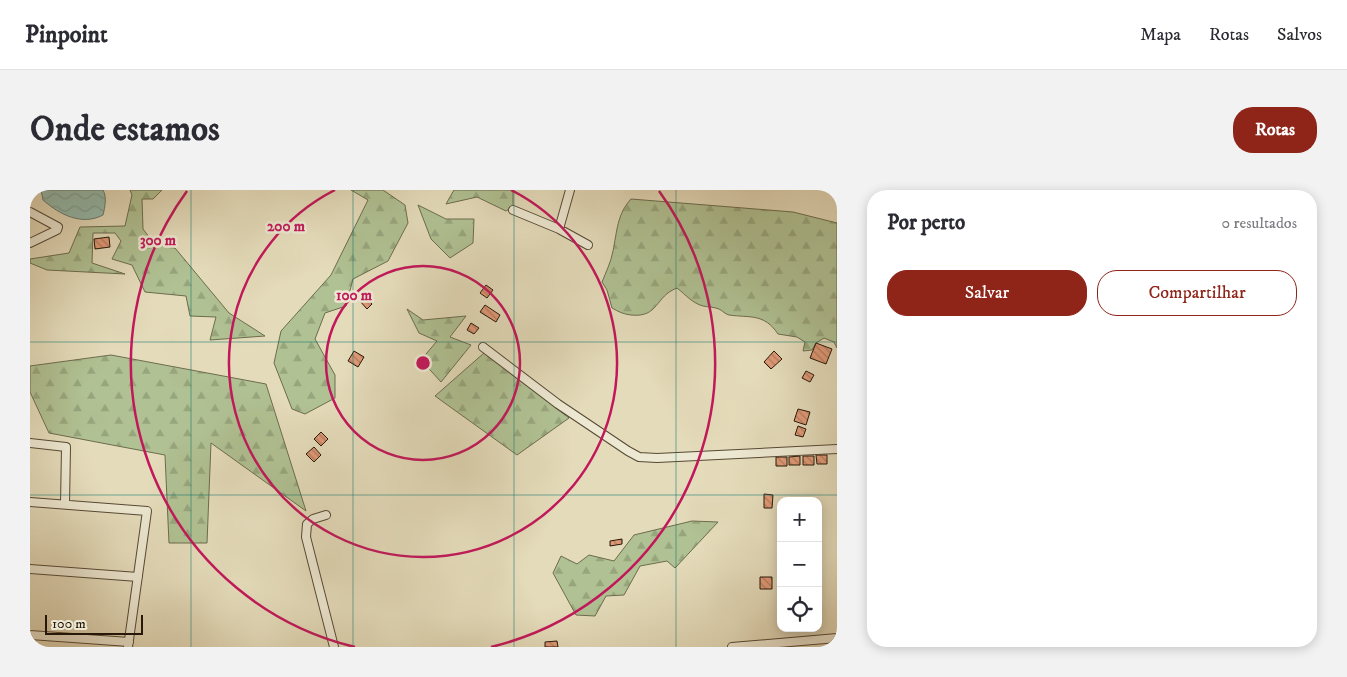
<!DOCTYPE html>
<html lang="pt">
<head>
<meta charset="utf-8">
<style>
  :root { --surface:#fff; --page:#f2f2f3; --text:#2b2b33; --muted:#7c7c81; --line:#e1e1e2; --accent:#8f2418 }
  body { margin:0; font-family:"IM FELL DW Pica",serif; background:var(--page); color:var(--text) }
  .controls { position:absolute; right:15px; bottom:15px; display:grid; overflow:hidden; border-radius:10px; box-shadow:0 2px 12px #0003 }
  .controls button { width:45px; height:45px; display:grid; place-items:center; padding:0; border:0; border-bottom:1px solid var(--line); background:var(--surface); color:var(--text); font:25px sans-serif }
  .scale { position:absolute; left:15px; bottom:12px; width:98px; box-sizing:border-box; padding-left:5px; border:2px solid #271809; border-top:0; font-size:14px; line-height:18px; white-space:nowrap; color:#271809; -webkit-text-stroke:4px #ede8d2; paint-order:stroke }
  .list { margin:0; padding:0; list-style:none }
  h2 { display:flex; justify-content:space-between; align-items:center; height:65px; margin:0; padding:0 20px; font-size:21px }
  h2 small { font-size:16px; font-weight:400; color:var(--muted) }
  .actions { display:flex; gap:10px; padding:15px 20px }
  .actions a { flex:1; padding:11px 0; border:1px solid var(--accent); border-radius:20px; text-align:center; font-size:18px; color:var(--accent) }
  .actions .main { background:var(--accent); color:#fff }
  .icon { flex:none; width:28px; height:28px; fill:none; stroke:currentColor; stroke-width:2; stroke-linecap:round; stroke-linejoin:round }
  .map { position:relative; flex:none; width:807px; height:457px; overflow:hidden; border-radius:20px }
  header { display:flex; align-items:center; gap:30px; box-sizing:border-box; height:70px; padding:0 25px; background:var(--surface); border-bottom:1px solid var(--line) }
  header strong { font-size:24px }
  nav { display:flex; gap:28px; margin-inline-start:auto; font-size:18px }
  .intro { display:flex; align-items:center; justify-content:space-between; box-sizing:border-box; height:120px; padding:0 30px }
  h1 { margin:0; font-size:35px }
  .button { padding:12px 22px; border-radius:20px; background:var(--accent); color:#fff; font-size:18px; font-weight:700 }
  main { display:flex; gap:30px; padding:0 30px }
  aside { flex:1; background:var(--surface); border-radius:20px; box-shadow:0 2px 12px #0003 }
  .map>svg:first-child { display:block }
  .forest { fill:url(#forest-firs); stroke:#6c6c4e }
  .water { fill:url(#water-waves); stroke:#697a6b }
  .building { fill:url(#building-back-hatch); stroke:#271809 }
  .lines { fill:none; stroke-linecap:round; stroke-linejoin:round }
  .minor-casing { stroke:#564935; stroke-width:10 }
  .minor { stroke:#ede8d2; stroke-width:8 }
  .grid { fill:none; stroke:#0f766e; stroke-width:1; stroke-opacity:0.55 }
  .ring { fill:none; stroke:#c2185b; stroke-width:2.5 }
  .centre { fill:#c2185b; stroke:#ede8d2; stroke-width:2.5 }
  .ring-label { font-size:15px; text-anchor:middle; font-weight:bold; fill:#c2185b; stroke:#ede8d2; stroke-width:5; stroke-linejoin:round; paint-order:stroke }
</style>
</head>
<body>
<header>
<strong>Pinpoint</strong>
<nav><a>Mapa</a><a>Rotas</a><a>Salvos</a></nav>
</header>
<div class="intro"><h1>Onde estamos</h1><a class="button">Rotas</a></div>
<main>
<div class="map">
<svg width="807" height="457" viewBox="0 0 807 457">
  <defs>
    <pattern id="forest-firs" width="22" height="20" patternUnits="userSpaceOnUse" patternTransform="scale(1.25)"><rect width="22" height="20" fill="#b0c193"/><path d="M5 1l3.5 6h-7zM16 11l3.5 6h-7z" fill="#97a57d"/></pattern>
    <pattern id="water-waves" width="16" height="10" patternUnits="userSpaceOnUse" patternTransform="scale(1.25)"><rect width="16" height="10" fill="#95bbad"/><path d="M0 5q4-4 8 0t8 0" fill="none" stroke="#80a094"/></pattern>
    <pattern id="building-back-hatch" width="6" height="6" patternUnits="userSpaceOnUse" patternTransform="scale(1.25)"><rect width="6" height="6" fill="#df9976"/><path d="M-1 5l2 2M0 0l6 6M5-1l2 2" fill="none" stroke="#b57c5f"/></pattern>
  </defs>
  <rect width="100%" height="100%" fill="#e4dbba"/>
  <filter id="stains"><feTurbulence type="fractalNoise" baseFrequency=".004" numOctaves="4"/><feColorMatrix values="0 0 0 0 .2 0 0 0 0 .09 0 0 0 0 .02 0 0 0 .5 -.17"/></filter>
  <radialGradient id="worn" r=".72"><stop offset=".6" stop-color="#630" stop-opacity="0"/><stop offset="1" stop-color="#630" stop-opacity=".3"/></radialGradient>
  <!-- forest -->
  <path class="forest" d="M 100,0 L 132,0 L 123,9 L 112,9 L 113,39 L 123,52 L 145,58 L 199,123 L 235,146 L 180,150 L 186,127 L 160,126 L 156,106 L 115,102 L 102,75 L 82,69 L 91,51 L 85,43 L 63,43 L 62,73 L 95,84 L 17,80 L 0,73 L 0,69 L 39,63 L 50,37 L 95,36 L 102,5 Z
    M 321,0 L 353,0 L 375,15 L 378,33 L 358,71 L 323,89 L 316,116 L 295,123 L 285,149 L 305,185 L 305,208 L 275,224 L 262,219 L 244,173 L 251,141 L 301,85 L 338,10 Z
    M 424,0 L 483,0 L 483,17 L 476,21 L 447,7 L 416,14 Z
    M 601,9 L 763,22 L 807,33 L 807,158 L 804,152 L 794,148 L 786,153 L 782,160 L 773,161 L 775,152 L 767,147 L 748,144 C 734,123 720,128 699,125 C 695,124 693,121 689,119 C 684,117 678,117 673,116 C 662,113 656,105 647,98 C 625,106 629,128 601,125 C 593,124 589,122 582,118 L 577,100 L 572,92 C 576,82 581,72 583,61 C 587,42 587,24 601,9 Z
    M 388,15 L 416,29 L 444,29 L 443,53 L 420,68 L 401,49 Z
    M 377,119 L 393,130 L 436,126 L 420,147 L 441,155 L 411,192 L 391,170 L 407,151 L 389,143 Z
    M 454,163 L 539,228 L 487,265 L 405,206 Z
    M 81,165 L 236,194 L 276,321 L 181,253 L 177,353 L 139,353 L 135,265 L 19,243 L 0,202 L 0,176 Z
    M 662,331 L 688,332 L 645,378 L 637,371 L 610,376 L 594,405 L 576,406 L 565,426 L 546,425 L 523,383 L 531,366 L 547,374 L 559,365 L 584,371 L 604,345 Z"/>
  <!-- water -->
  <path class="water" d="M 11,0 L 73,0 C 77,7 75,17 73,25 C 52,36 30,25 13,10 Z"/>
  <!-- building -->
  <path class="building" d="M 79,47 L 80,57 L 65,59 L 64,49 Z
    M 456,95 L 463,100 L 457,108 L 450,103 Z
    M 334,105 L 342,114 L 337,119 L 329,110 Z
    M 455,115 L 470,125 L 466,132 L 450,122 Z
    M 441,133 L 449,138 L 444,144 L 437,140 Z
    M 786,153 L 802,159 L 796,174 L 780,168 Z
    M 324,161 L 334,167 L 328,177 L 318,171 Z
    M 744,161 L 752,169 L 741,179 L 734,172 Z
    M 776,181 L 784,185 L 780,192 L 772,188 Z
    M 768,219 L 780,222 L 776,235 L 764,231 Z
    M 768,236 L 776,239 L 773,247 L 765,245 Z
    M 291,242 L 298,249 L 291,256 L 284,249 Z
    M 284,257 L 291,265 L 284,272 L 276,264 Z
    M 786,265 L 797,265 L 797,274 L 787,274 Z
    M 770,266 L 770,275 L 759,275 L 759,267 Z
    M 773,266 L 784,266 L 784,275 L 773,275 Z
    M 746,267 L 757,267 L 757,276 L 746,276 Z
    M 734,304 L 743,305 L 742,318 L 734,318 Z
    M 592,349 L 592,354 L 580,356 L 580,351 Z
    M 730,387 L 742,387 L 742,399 L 730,399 Z
    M 527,451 L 528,457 L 515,457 L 515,452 Z"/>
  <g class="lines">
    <!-- minor casing -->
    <g class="minor-casing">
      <path id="minor" d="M 483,20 L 529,39 L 558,55
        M 0,22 L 28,37 L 27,40 L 0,53
        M 529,39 L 540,0
        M 453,157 L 528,214 L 598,261 L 609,267 L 627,268 L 807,259
        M 0,253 L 36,257 L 35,314
        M 0,312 L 117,321 L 98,457
        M 296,325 L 283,329 L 277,334 L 276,347 L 304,457
        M 0,379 L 108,387
        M 0,445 L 99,452
        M 702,457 L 807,448"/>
    </g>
    <!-- minor -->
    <use href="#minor" class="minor"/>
  </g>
  <!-- grid -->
  <path class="grid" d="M 161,0 L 161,457M 323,0 L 323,457M 484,0 L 484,457M 646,0 L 646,457M 0,152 L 807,152M 0,305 L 807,305"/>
  <!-- distance rings -->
  <g class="ring">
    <circle cx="393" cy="173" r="97"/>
    <path d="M481 0A194 194 0 1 1 305 0"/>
    <path d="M325 457A292 292 0 0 1 157 1M629 1A292 292 0 0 1 461 457"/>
  </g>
  <circle cx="393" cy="173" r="8" class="centre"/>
  <g class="ring-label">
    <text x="256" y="41">200 m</text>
    <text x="128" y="55">300 m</text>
    <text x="324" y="110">100 m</text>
  </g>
  <rect width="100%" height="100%" filter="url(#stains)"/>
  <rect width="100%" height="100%" fill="url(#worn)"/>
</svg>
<div class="controls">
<button>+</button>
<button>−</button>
<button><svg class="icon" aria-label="locate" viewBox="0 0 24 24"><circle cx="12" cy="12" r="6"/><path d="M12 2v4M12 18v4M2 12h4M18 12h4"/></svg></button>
</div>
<div class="scale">100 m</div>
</div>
<aside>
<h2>Por perto<small>0 resultados</small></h2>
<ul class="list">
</ul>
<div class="actions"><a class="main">Salvar</a><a>Compartilhar</a></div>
</aside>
</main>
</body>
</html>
